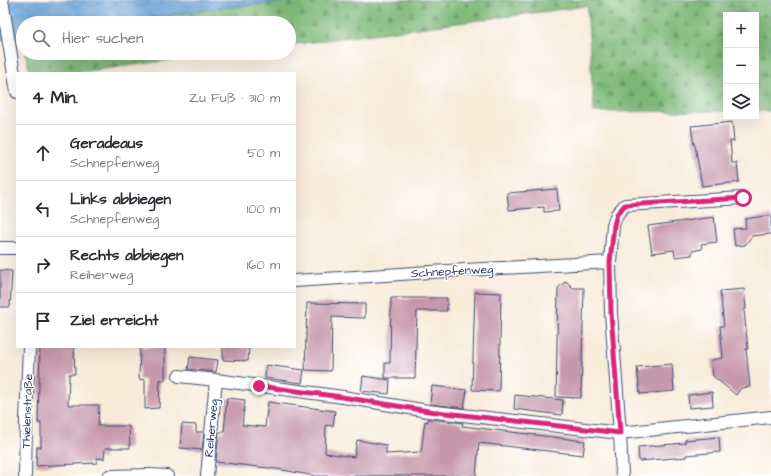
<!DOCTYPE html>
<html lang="de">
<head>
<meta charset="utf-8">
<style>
  :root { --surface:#fff; --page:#f7f7f7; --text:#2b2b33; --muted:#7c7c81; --line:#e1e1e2 }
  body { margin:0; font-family:"Architects Daughter",sans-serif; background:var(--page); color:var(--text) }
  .controls { position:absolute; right:12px; top:12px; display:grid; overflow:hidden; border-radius:0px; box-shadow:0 4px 16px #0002 }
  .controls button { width:36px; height:36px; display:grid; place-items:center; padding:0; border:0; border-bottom:1px solid var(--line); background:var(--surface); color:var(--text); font:20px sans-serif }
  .stop { position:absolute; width:12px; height:12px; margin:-9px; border:3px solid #db2777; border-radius:50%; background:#fff }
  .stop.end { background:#db2777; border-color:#fff; box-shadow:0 1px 4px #0008 }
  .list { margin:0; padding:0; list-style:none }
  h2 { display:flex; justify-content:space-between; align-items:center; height:52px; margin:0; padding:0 16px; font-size:17px }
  h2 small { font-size:13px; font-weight:400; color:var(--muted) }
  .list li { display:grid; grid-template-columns:26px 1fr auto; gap:12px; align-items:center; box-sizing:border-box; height:56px; padding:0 16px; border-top:1px solid var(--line) }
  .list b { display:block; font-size:15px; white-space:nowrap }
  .list p { margin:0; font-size:13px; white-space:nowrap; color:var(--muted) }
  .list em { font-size:13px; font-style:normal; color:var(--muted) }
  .icon { flex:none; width:22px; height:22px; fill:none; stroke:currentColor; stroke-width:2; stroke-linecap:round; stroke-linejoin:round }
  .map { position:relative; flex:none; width:771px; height:476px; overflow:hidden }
  .search { position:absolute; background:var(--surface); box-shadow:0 4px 16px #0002; left:16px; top:16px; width:280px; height:44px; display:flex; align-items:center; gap:10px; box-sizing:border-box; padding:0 14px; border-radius:22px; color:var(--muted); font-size:15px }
  .panel { position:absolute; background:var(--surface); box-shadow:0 4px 16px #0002; left:16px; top:72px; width:280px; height:276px; border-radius:0px }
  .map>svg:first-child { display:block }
  .forest { fill:url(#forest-firs); stroke:#4c736a }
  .water { fill:url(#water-waves); stroke:#40689a }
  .building { fill:#c698ab }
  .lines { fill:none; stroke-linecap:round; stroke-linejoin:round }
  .street-casing { stroke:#3c4b70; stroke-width:14 }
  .street { stroke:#fff; stroke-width:12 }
  .route { stroke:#db2777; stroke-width:5 }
  .labels { text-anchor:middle; stroke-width:3; stroke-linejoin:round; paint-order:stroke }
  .street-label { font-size:12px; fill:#1b2f5e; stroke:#fff }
</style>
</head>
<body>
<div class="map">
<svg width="771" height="476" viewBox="0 0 771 476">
  <defs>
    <pattern id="forest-firs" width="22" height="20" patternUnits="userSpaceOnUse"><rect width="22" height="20" fill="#7cb776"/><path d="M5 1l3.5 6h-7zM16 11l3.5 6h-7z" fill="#659564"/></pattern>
    <pattern id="water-waves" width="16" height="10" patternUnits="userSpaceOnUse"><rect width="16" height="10" fill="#66a2d7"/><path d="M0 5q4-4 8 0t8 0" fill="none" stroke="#5384b2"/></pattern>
  </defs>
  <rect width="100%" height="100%" fill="#fff"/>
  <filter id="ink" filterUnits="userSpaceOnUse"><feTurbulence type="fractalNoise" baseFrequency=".025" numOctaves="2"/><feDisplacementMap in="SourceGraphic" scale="8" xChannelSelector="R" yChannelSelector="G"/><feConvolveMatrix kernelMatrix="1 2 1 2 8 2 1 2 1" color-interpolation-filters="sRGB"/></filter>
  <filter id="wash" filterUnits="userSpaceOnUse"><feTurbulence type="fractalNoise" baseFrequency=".012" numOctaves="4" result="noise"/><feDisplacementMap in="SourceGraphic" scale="16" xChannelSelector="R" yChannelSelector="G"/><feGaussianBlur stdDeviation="0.9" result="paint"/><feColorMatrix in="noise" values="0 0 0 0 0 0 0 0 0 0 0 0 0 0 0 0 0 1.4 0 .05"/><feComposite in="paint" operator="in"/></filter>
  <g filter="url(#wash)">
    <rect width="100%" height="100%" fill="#f8ebd9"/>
    <!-- forest -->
    <path class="forest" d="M 302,0 L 771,0 L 771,111 L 756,111 L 756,15 L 726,15 L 726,111 L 594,112 L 587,6 L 289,45 L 289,23 L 111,23 L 218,8 Z
      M 25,53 L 226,53 L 73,73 L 30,73 Z"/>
    <!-- water -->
    <path class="water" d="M 16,0 L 302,0 L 218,8 L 111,23 L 23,23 L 23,38 L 0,41 L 0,3 Z"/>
    <g id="blocks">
      <!-- building -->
      <path class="building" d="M 732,122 L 734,141 L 730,141 L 732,163 L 737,163 L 739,182 L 702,186 L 695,145 L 694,145 L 691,126 Z
        M 557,189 L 559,211 L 544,212 L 544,207 L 509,210 L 507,193 Z
        M 771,215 L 771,234 L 752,236 L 745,245 L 735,246 L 733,229 L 746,228 L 745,219 Z
        M 714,217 L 717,242 L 701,244 L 702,249 L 692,251 L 692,255 L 675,257 L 674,250 L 652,253 L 648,226 Z
        M 0,270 L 12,271 L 10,307 L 0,307 Z
        M 566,281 L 573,288 L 584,288 L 581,398 L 556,397 L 558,288 Z
        M 744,289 L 746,309 L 744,310 L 748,349 L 746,349 L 750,387 L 741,388 L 736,395 L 713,376 L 711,360 L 723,358 L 720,326 L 724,326 L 720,291 Z
        M 475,292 L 501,293 L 499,391 L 472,390 Z
        M 391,298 L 447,298 L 447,311 L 417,311 L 415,378 L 385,378 L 385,363 L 390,363 Z
        M 307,303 L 365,304 L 365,318 L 332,317 L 331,371 L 305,370 Z
        M 40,347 L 74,347 L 75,374 L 69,374 L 68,405 L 99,405 L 98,426 L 129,426 L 130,448 L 105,448 L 104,459 L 97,458 L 97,463 L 36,466 L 37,447 L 41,447 L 41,423 L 38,423 Z
        M 140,347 L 165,347 L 165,380 L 160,380 L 159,408 L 145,409 L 145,380 L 139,379 Z
        M 223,347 L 249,347 L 248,361 L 223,360 Z
        M 190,357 L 218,360 L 216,372 L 188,369 Z
        M 672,364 L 674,391 L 640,394 L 637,367 Z
        M 266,365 L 304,370 L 302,383 L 265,378 Z
        M 363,376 L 390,380 L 389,394 L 361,391 Z
        M 432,386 L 467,390 L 464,408 L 430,404 Z
        M 712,392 L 713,406 L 689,408 L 688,395 Z
        M 515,395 L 563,400 L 562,415 L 514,409 Z
        M 227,398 L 245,400 L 242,425 L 265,427 L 268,402 L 335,411 L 333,426 L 326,425 L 325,453 L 354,457 L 357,440 L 386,445 L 386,454 L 421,452 L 425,421 L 428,422 L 428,419 L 463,423 L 462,426 L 585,441 L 583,455 L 479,443 L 476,476 L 315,476 L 277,469 L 216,462 L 219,432 L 224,432 Z
        M 182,424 L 196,425 L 196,432 L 204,432 L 202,450 L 180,448 Z
        M 719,437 L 720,452 L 686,455 L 686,457 L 639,461 L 638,447 L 685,443 L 685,440 Z"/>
    </g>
  </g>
  <g filter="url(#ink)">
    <use href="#blocks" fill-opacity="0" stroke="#3c4b70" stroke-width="1"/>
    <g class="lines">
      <!-- street casing -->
      <g class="street-casing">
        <path id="street" d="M 2,0 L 17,92
          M 0,248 L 17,248
          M 295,281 L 430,272 L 610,262
          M 179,376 L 216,380 L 343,397 L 428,411 L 620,433 L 771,417
          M 25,476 L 26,421 L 29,347
          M 109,476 L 149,475 L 167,476
          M 207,476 L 216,380
          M 622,476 L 620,433 L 611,313 L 610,262 L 613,225 L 617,214 L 625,205 L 743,198"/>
      </g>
      <!-- street -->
      <use href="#street" class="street"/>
    </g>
  </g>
  <g class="lines" filter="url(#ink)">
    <!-- route -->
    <path class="route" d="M 259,386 L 342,397 L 428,411 L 620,433 L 611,313 L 610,262 L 614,225 L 617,214 L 625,205 L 743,198"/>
  </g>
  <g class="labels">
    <!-- street labels -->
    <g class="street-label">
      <text transform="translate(452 271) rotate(-3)" y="4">Schnepfenweg</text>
      <text transform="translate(27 411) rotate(-88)" y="4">Thielenstraße</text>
      <text transform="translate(211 428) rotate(-85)" y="4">Reiherweg</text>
    </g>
  </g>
</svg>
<div class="controls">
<button>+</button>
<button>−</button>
<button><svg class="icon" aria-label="layers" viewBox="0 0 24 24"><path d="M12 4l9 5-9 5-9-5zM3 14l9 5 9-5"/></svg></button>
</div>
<div class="stop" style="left:743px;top:198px"></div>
<div class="stop end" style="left:259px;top:386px"></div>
<div class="search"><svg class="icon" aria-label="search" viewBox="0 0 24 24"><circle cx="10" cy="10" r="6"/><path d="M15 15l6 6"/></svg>Hier suchen</div>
<section class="panel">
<h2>4 Min.<small>Zu Fuß · 310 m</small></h2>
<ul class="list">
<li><svg class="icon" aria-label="ahead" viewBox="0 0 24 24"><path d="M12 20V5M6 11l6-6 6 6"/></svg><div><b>Geradeaus</b><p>Schnepfenweg</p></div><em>50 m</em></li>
<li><svg class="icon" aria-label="left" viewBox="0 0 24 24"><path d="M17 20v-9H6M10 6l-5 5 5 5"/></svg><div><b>Links abbiegen</b><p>Schnepfenweg</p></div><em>100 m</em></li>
<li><svg class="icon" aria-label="right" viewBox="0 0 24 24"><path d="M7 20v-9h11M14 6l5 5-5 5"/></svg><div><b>Rechts abbiegen</b><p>Reiherweg</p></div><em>160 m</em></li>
<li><svg class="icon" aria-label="arrive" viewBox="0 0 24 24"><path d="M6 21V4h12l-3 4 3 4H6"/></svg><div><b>Ziel erreicht</b></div></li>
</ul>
</section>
</div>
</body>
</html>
